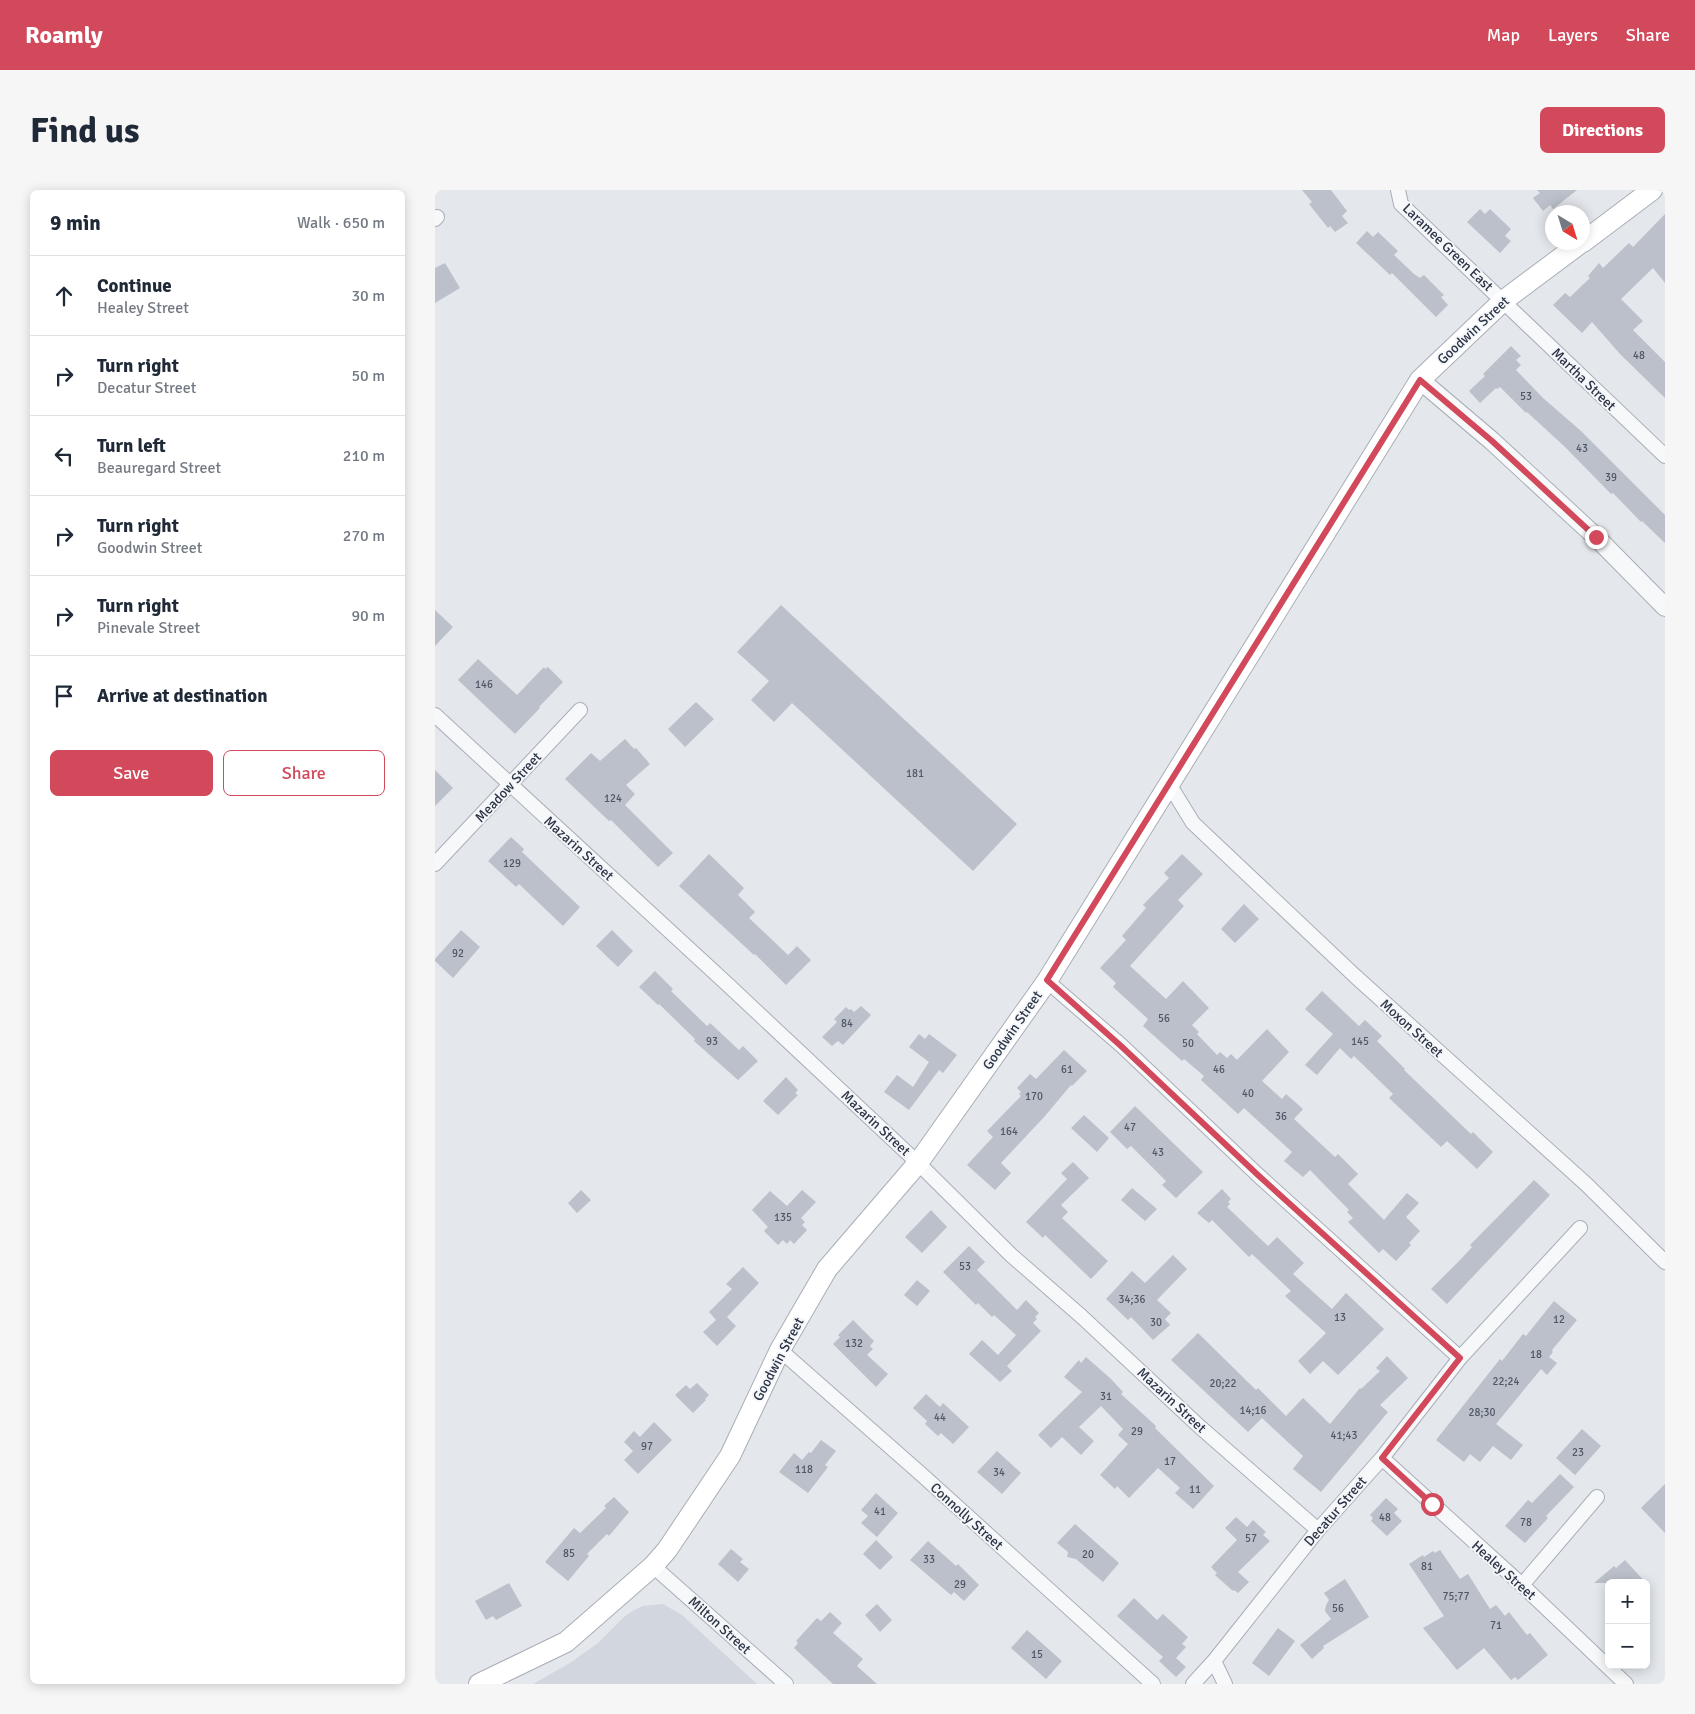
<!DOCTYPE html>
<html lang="en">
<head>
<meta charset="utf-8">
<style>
  :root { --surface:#fff; --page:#f6f6f7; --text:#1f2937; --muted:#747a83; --line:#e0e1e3; --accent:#d1495b }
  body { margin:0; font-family:Signika,sans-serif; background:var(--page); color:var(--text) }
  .controls { position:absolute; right:15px; bottom:15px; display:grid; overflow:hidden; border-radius:8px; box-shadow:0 2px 12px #0003 }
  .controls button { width:45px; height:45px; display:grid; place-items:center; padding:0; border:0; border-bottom:1px solid var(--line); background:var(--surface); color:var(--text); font:25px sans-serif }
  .compass { position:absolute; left:1110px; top:15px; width:45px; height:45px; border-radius:50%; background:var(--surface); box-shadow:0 2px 12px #0003; rotate:142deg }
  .stop { position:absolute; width:15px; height:15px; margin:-11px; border:4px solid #d1495b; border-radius:50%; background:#fff }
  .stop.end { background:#d1495b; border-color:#fff; box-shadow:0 1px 5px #0008 }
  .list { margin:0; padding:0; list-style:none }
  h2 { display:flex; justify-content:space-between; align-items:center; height:65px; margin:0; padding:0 20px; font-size:21px }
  h2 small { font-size:16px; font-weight:400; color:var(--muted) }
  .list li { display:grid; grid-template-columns:32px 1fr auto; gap:15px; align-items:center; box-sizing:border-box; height:80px; padding:0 20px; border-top:1px solid var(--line) }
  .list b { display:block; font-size:19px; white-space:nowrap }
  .list p { margin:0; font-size:16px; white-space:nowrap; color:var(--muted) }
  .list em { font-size:16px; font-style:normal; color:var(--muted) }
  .actions { display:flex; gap:10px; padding:15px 20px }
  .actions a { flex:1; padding:11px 0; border:1px solid var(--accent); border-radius:8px; text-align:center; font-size:18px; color:var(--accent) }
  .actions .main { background:var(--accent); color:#fff }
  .icon { flex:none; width:28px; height:28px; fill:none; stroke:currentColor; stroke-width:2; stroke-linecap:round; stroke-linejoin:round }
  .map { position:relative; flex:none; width:1230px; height:1494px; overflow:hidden; border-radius:8px }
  header { display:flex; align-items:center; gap:30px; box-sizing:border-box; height:70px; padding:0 25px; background:var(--accent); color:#fff }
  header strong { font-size:24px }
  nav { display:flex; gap:28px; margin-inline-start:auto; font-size:18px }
  .intro { display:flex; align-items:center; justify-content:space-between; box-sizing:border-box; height:120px; padding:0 30px }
  h1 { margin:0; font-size:35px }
  .button { padding:12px 22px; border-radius:8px; background:var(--accent); color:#fff; font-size:18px; font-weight:700 }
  main { display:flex; gap:30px; padding:0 30px }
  aside { flex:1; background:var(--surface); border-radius:8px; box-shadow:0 2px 12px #0003 }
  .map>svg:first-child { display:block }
  .built { fill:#d2d6de }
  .building { fill:#bbc0ca }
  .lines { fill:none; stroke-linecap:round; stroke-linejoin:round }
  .minor-casing { stroke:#a9aeb7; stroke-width:16 }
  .tertiary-casing { stroke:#a9aeb7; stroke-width:20 }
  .secondary-casing { stroke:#a9aeb7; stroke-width:22 }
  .minor { stroke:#f7f8fa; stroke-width:14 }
  .tertiary { stroke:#f7f8fa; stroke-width:18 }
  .secondary { stroke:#fff; stroke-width:20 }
  .route { stroke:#d1495b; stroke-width:6 }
  .labels { text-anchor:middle; stroke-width:4; stroke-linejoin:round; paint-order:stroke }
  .number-label { font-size:11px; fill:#4f5766 }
  .street-label { font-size:14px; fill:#2b3445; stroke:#f4f6f9 }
</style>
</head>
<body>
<header>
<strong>Roamly</strong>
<nav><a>Map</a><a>Layers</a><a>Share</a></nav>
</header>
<div class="intro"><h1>Find us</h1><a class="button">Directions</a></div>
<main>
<aside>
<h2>9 min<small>Walk · 650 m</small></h2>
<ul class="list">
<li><svg class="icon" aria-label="ahead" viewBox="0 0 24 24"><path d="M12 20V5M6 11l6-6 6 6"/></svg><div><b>Continue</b><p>Healey Street</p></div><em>30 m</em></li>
<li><svg class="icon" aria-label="right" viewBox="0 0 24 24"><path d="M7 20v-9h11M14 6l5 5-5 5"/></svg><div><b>Turn right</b><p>Decatur Street</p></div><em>50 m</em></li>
<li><svg class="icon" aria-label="left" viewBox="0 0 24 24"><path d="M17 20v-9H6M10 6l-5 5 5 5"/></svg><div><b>Turn left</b><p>Beauregard Street</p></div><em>210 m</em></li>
<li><svg class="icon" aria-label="right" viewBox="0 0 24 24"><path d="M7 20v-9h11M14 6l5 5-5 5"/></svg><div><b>Turn right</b><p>Goodwin Street</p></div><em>270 m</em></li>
<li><svg class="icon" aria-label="right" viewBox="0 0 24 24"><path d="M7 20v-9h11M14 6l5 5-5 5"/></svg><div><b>Turn right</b><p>Pinevale Street</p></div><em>90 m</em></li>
<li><svg class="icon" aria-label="arrive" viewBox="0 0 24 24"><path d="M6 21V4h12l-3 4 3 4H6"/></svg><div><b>Arrive at destination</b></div></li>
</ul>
<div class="actions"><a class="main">Save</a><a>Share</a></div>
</aside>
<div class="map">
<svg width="1230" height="1494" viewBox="0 0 1230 1494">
  <rect width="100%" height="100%" fill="#e4e7ec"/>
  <!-- built -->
  <path class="built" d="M 228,1414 L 247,1425 L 322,1494 L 98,1494 L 135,1473 L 163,1453 L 190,1426 L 199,1420 L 208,1416 Z"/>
  <!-- building -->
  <path class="building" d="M 867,0 L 896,0 L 912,21 L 907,26 L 913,33 L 900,42 L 895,36 L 893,38 L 874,14 L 877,12 Z
    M 1102,0 L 1142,0 L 1118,19 L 1115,15 L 1108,21 L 1098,8 L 1105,3 Z
    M 1045,19 L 1050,24 L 1055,19 L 1076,39 L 1070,46 L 1076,51 L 1065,63 L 1032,32 Z
    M 1230,24 L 1230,93 L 1218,78 L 1186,109 L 1208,131 L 1198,140 L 1230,172 L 1230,208 L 1185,164 L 1157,132 L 1147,143 L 1118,115 L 1130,103 L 1135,107 L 1155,88 L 1153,86 L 1164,73 L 1168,78 L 1194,53 L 1198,57 Z
    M 932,41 L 938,47 L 943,42 L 963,61 L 959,65 L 979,84 L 985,88 L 989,85 L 1009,105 L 1006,107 L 1013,115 L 1001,127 L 957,83 L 955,85 L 921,53 Z
    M 10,73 L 25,98 L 0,113 L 0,78 Z
    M 1076,156 L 1086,166 L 1081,170 L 1086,175 L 1081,180 L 1108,208 L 1146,241 L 1230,325 L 1230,353 L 1207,331 L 1206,332 L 1178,303 L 1176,304 L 1130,257 L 1092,222 L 1091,223 L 1065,197 L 1062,199 L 1061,198 L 1045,213 L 1034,201 L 1050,186 L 1048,184 Z
    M 346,415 L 582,634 L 538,681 L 357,513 L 339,532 L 316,510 L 334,491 L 302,462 Z
    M 0,420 L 18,437 L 0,456 Z
    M 43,469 L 82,505 L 109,477 L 110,479 L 113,477 L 128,492 L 104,517 L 105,518 L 80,544 L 23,490 Z
    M 261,512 L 279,529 L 250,557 L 233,539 Z
    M 190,549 L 199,559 L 201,558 L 215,574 L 191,595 L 200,604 L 190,615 L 238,663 L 223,677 L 176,630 L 174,631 L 130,589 L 156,563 L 165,571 Z
    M 0,580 L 18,598 L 0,616 Z
    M 76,647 L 89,659 L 87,662 L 145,717 L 128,736 L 84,694 L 81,697 L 53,671 Z
    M 274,664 L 309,698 L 303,705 L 320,722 L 314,728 L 353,765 L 362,756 L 376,770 L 351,795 L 320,764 L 319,765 L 244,696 Z
    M 747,664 L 768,684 L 743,710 L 749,716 L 695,776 L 731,809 L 748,791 L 774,818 L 757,835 L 764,842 L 762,844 L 782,865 L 785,862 L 792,868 L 796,864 L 802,870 L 832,839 L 854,862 L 827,891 L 847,909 L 851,904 L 868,919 L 859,929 L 900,967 L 903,964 L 923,984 L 913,994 L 949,1030 L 972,1003 L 984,1013 L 971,1027 L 985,1041 L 974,1053 L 976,1055 L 961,1071 L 948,1059 L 944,1063 L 913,1032 L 918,1028 L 912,1022 L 914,1020 L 875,980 L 868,987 L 849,971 L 857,962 L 809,918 L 803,924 L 766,890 L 769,886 L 749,869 L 747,871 L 708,836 L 713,829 L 678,797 L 681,793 L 665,778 L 691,750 L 687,746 L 711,718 L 708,715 L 734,688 L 729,683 Z
    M 809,714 L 824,729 L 800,753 L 786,739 Z
    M 26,740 L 45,757 L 18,788 L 0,771 L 0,769 Z
    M 177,740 L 198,761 L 183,777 L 161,756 Z
    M 220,781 L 238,799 L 236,801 L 272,836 L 275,833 L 304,860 L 308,856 L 323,871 L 303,890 L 259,851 L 260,849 L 224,814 L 223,815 L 204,797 Z
    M 887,801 L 924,836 L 930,830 L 947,846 L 942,851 L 970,879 L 969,880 L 1036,944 L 1038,942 L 1058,962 L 1042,979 L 1012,951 L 1006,957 L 954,908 L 958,904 L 919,866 L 916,869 L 905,858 L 882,885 L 870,875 L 898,844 L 870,819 Z
    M 426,816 L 436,825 L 408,855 L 403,851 L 397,856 L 387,847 L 402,832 L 399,829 L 411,817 L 414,820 L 416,819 L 419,822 Z
    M 484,844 L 490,849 L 494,844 L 522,865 L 508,883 L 504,880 L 474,920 L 449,902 L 462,885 L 478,897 L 494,872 L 474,857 Z
    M 629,860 L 652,881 L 637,896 L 636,895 L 610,926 L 566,973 L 576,983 L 560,1000 L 532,975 L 558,947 L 552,941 L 586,906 L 584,904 L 586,902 L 582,898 L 595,884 L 601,889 Z
    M 351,887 L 363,900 L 360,903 L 363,905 L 343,925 L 328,911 Z
    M 700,916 L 768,982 L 741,1008 L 727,995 L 731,991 L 696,956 L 692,959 L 675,942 Z
    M 649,925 L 674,948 L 662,962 L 636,938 Z
    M 638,972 L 654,988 L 626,1015 L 633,1022 L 627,1028 L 673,1071 L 656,1089 L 610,1045 L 608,1048 L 591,1032 L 632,989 L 626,983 Z
    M 1099,990 L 1115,1005 L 1012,1114 L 996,1099 L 1026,1069 L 1037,1057 L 1035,1055 Z
    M 697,998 L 722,1019 L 710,1031 L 686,1010 Z
    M 787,999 L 796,1009 L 793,1012 L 795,1014 L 792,1017 L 833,1056 L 842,1047 L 869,1073 L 858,1084 L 897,1119 L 911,1103 L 949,1139 L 903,1185 L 888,1171 L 875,1184 L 863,1171 L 891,1143 L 850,1106 L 856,1101 L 817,1064 L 814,1067 L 777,1030 L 774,1033 L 762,1023 Z
    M 146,1000 L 156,1010 L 142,1023 L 133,1013 Z
    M 367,1000 L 381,1012 L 366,1028 L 370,1032 L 367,1035 L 372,1040 L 359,1054 L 355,1050 L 352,1054 L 348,1050 L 343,1055 L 329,1041 L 333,1037 L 317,1020 L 335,1001 L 352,1016 Z
    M 496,1020 L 512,1037 L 487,1063 L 470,1047 Z
    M 534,1056 L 550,1072 L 542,1080 L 582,1120 L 591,1110 L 604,1123 L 600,1127 L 602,1129 L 598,1133 L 606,1141 L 572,1176 L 577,1181 L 565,1192 L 534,1164 L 547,1150 L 563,1165 L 581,1145 L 559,1125 L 557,1127 L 543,1113 L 541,1115 L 508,1082 Z
    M 738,1065 L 752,1079 L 722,1110 L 736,1123 L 730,1129 L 735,1135 L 718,1150 L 696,1127 L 693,1130 L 671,1109 L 697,1081 L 710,1093 Z
    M 308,1077 L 324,1093 L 292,1127 L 301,1136 L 282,1156 L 268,1142 L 281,1130 L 274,1122 L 297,1099 L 291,1094 Z
    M 482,1090 L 495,1101 L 482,1116 L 469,1105 Z
    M 1119,1111 L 1142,1130 L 1117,1160 L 1118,1162 L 1114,1167 L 1122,1173 L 1112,1185 L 1106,1179 L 1061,1234 L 1088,1255 L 1076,1270 L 1058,1256 L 1045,1272 L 1035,1264 L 1029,1272 L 1001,1250 L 1065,1169 L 1067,1171 L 1088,1144 L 1091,1146 Z
    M 418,1130 L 439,1151 L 435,1156 L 438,1159 L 432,1165 L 453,1184 L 441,1197 L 398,1154 L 405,1147 L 403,1145 Z
    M 763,1143 L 821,1200 L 823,1198 L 851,1226 L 868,1208 L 895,1234 L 925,1198 L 926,1199 L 945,1181 L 941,1178 L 952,1166 L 973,1188 L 945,1215 L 953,1222 L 886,1302 L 858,1279 L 868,1266 L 827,1228 L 813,1242 L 736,1170 Z
    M 651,1167 L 676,1189 L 688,1202 L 686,1204 L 721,1236 L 720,1238 L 779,1296 L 758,1319 L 740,1303 L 745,1298 L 723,1278 L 694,1308 L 682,1296 L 680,1299 L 665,1285 L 693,1254 L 683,1245 L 688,1239 L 666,1216 L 644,1237 L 659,1251 L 646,1265 L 627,1247 L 616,1258 L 603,1245 L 647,1202 L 629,1187 L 644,1170 L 646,1173 Z
    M 262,1193 L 274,1205 L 270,1209 L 271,1210 L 258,1223 L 240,1205 L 251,1195 L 255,1199 Z
    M 491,1204 L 505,1217 L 508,1213 L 534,1237 L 518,1254 L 506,1243 L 503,1246 L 490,1234 L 492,1231 L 478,1218 Z
    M 219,1232 L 237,1250 L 203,1284 L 189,1270 L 198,1261 L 189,1252 L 199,1241 L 205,1247 Z
    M 1147,1239 L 1166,1256 L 1140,1285 L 1121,1268 Z
    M 386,1250 L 401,1261 L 390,1275 L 393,1277 L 373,1303 L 344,1282 L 359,1263 L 367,1270 L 374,1262 L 376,1263 Z
    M 562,1261 L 586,1283 L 567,1304 L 542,1282 Z
    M 1125,1284 L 1139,1297 L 1111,1326 L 1113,1328 L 1090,1353 L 1070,1336 L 1093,1310 L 1097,1313 Z
    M 1230,1294 L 1230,1343 L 1206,1318 Z
    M 441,1303 L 463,1323 L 442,1347 L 426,1333 L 433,1326 L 426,1320 Z
    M 179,1307 L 194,1322 L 174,1346 L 172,1344 L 152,1364 L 154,1366 L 133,1391 L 110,1372 L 139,1338 L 145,1343 L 171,1318 L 169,1316 Z
    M 951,1308 L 963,1319 L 959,1323 L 967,1331 L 952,1346 L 936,1331 L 938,1328 L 935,1325 Z
    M 801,1327 L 812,1337 L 818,1330 L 831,1342 L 828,1345 L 835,1351 L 803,1382 L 814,1392 L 803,1403 L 799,1400 L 798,1401 L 780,1385 L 782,1383 L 776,1377 L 802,1350 L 790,1338 Z
    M 640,1334 L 684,1373 L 668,1392 L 641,1369 L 632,1367 L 633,1362 L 622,1353 Z
    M 441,1350 L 458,1367 L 445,1380 L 428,1364 Z
    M 493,1351 L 521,1376 L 523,1374 L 544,1395 L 529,1411 L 519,1402 L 516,1405 L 475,1370 Z
    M 296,1359 L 308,1369 L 305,1372 L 314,1379 L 303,1392 L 283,1374 Z
    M 1005,1360 L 1025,1389 L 1033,1384 L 1055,1419 L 1061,1415 L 1070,1426 L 1074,1422 L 1092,1445 L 1095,1443 L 1113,1465 L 1083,1490 L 1080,1487 L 1076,1490 L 1049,1458 L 1022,1480 L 988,1438 L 1009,1426 L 974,1374 L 988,1365 L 989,1367 L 998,1361 L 1000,1363 Z
    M 1190,1370 L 1211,1393 L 1159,1393 L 1179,1376 L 1181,1378 Z
    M 910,1389 L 934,1427 L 888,1456 L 889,1458 L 877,1469 L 865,1455 L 896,1429 L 890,1421 L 891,1415 L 894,1410 L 889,1403 Z
    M 74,1393 L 87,1416 L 61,1430 L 58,1426 L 51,1430 L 40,1411 Z
    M 699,1408 L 722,1430 L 728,1424 L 753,1447 L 747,1454 L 751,1457 L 741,1468 L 751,1477 L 741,1487 L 724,1471 L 728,1467 L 682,1426 Z
    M 442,1414 L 457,1430 L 445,1442 L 430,1425 Z
    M 395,1422 L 407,1433 L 398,1443 L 428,1469 L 422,1476 L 442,1494 L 398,1494 L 359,1458 L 363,1453 L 361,1451 L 382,1428 L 386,1431 Z
    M 843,1438 L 860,1451 L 834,1486 L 817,1473 Z
    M 592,1440 L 627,1471 L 611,1489 L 576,1458 Z"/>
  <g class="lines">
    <!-- minor casing -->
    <g class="minor-casing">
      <path id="minor" d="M 963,0 L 966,14 L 1230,266
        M 0,29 L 2,27
        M 0,525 L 291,793 L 483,973 L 576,1065 L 646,1126 L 765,1237 L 883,1340
        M 734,594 L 758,633 L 920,786 L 1151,994 L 1230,1072
        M 0,674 L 145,520
        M 612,791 L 687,856 L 824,986 L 1025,1168
        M 345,1160 L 486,1284 L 718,1494
        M 947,1268 L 1087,1395 L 1191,1494
        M 218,1376 L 351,1494
        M 1087,1395 L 1162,1307
        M 779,1471 L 790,1494
        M 758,1494 L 779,1471 L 883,1340 L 947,1268 L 1025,1168 L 1145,1038"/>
    </g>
    <!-- tertiary casing -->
    <g class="tertiary-casing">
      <path id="tertiary" d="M 985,190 L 1057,251 L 1161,347 L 1230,417"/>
    </g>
    <!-- secondary casing -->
    <g class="secondary-casing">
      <path id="secondary" d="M 1148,52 L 1217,0
        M 44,1494 L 131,1452 L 218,1376 L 232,1360 L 295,1266 L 345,1160 L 392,1079 L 483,973 L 612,791 L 985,190 L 1068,111 L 1147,52"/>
    </g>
    <!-- minor -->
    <use href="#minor" class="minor"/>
    <!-- tertiary -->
    <use href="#tertiary" class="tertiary"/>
    <!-- secondary -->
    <use href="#secondary" class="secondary"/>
  </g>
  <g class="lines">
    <!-- route -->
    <path class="route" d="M 997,1314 L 947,1268 L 1025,1168 L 824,986 L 686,856 L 612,790 L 985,190 L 1057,251 L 1161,347"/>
  </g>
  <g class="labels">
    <!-- number labels -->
    <g class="number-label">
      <text x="1204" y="169">48</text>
      <text x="1091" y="210">53</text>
      <text x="1147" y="262">43</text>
      <text x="1176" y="291">39</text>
      <text x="49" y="498">146</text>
      <text x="480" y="587">181</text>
      <text x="178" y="612">124</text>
      <text x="77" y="677">129</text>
      <text x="23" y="767">92</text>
      <text x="729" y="832">56</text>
      <text x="412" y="837">84</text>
      <text x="277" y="855">93</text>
      <text x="925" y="855">145</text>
      <text x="753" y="857">50</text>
      <text x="632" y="883">61</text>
      <text x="784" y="883">46</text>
      <text x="813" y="907">40</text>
      <text x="599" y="910">170</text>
      <text x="846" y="930">36</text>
      <text x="695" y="941">47</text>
      <text x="574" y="945">164</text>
      <text x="723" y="966">43</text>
      <text x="348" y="1031">135</text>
      <text x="530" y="1080">53</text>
      <text x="697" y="1113">34;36</text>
      <text x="905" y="1131">13</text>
      <text x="1124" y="1133">12</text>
      <text x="721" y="1136">30</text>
      <text x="419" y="1157">132</text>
      <text x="1101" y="1168">18</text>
      <text x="1071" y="1195">22;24</text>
      <text x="788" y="1197">20;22</text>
      <text x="671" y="1210">31</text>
      <text x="818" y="1224">14;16</text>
      <text x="1047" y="1226">28;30</text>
      <text x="505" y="1231">44</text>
      <text x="702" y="1245">29</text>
      <text x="909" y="1249">41;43</text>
      <text x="212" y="1260">97</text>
      <text x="1143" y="1266">23</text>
      <text x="735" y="1275">17</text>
      <text x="369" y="1283">118</text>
      <text x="564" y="1286">34</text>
      <text x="760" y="1303">11</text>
      <text x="445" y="1325">41</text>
      <text x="950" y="1331">48</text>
      <text x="1091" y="1336">78</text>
      <text x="816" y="1352">57</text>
      <text x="134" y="1367">85</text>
      <text x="653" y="1368">20</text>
      <text x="494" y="1373">33</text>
      <text x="992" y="1380">81</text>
      <text x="525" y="1398">29</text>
      <text x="1021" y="1410">75;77</text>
      <text x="903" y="1422">56</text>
      <text x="1061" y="1439">71</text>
      <text x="602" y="1468">15</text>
    </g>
    <!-- street labels -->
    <g class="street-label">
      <text transform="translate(1013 57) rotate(44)" y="5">Laramee Green East</text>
      <text transform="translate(1038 140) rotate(-43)" y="5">Goodwin Street</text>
      <text transform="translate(1149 189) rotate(44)" y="5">Martha Street</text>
      <text transform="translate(73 597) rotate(-47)" y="5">Meadow Street</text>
      <text transform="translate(144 658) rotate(42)" y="5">Mazarin Street</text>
      <text transform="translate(977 838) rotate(42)" y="5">Moxon Street</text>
      <text transform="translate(577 840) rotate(-55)" y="5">Goodwin Street</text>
      <text transform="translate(441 933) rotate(43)" y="5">Mazarin Street</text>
      <text transform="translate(343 1169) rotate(-62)" y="5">Goodwin Street</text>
      <text transform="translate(737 1210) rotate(43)" y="5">Mazarin Street</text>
      <text transform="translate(900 1321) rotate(-49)" y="5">Decatur Street</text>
      <text transform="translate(532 1326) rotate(42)" y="5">Connolly Street</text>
      <text transform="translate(1069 1380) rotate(42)" y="5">Healey Street</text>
      <text transform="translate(285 1435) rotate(42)" y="5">Milton Street</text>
    </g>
  </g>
</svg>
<div class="controls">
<button>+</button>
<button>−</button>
</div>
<svg class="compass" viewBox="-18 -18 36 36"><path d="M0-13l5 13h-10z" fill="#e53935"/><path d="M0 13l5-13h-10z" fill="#747a83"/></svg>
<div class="stop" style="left:997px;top:1314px"></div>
<div class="stop end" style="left:1161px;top:347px"></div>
</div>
</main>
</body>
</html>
